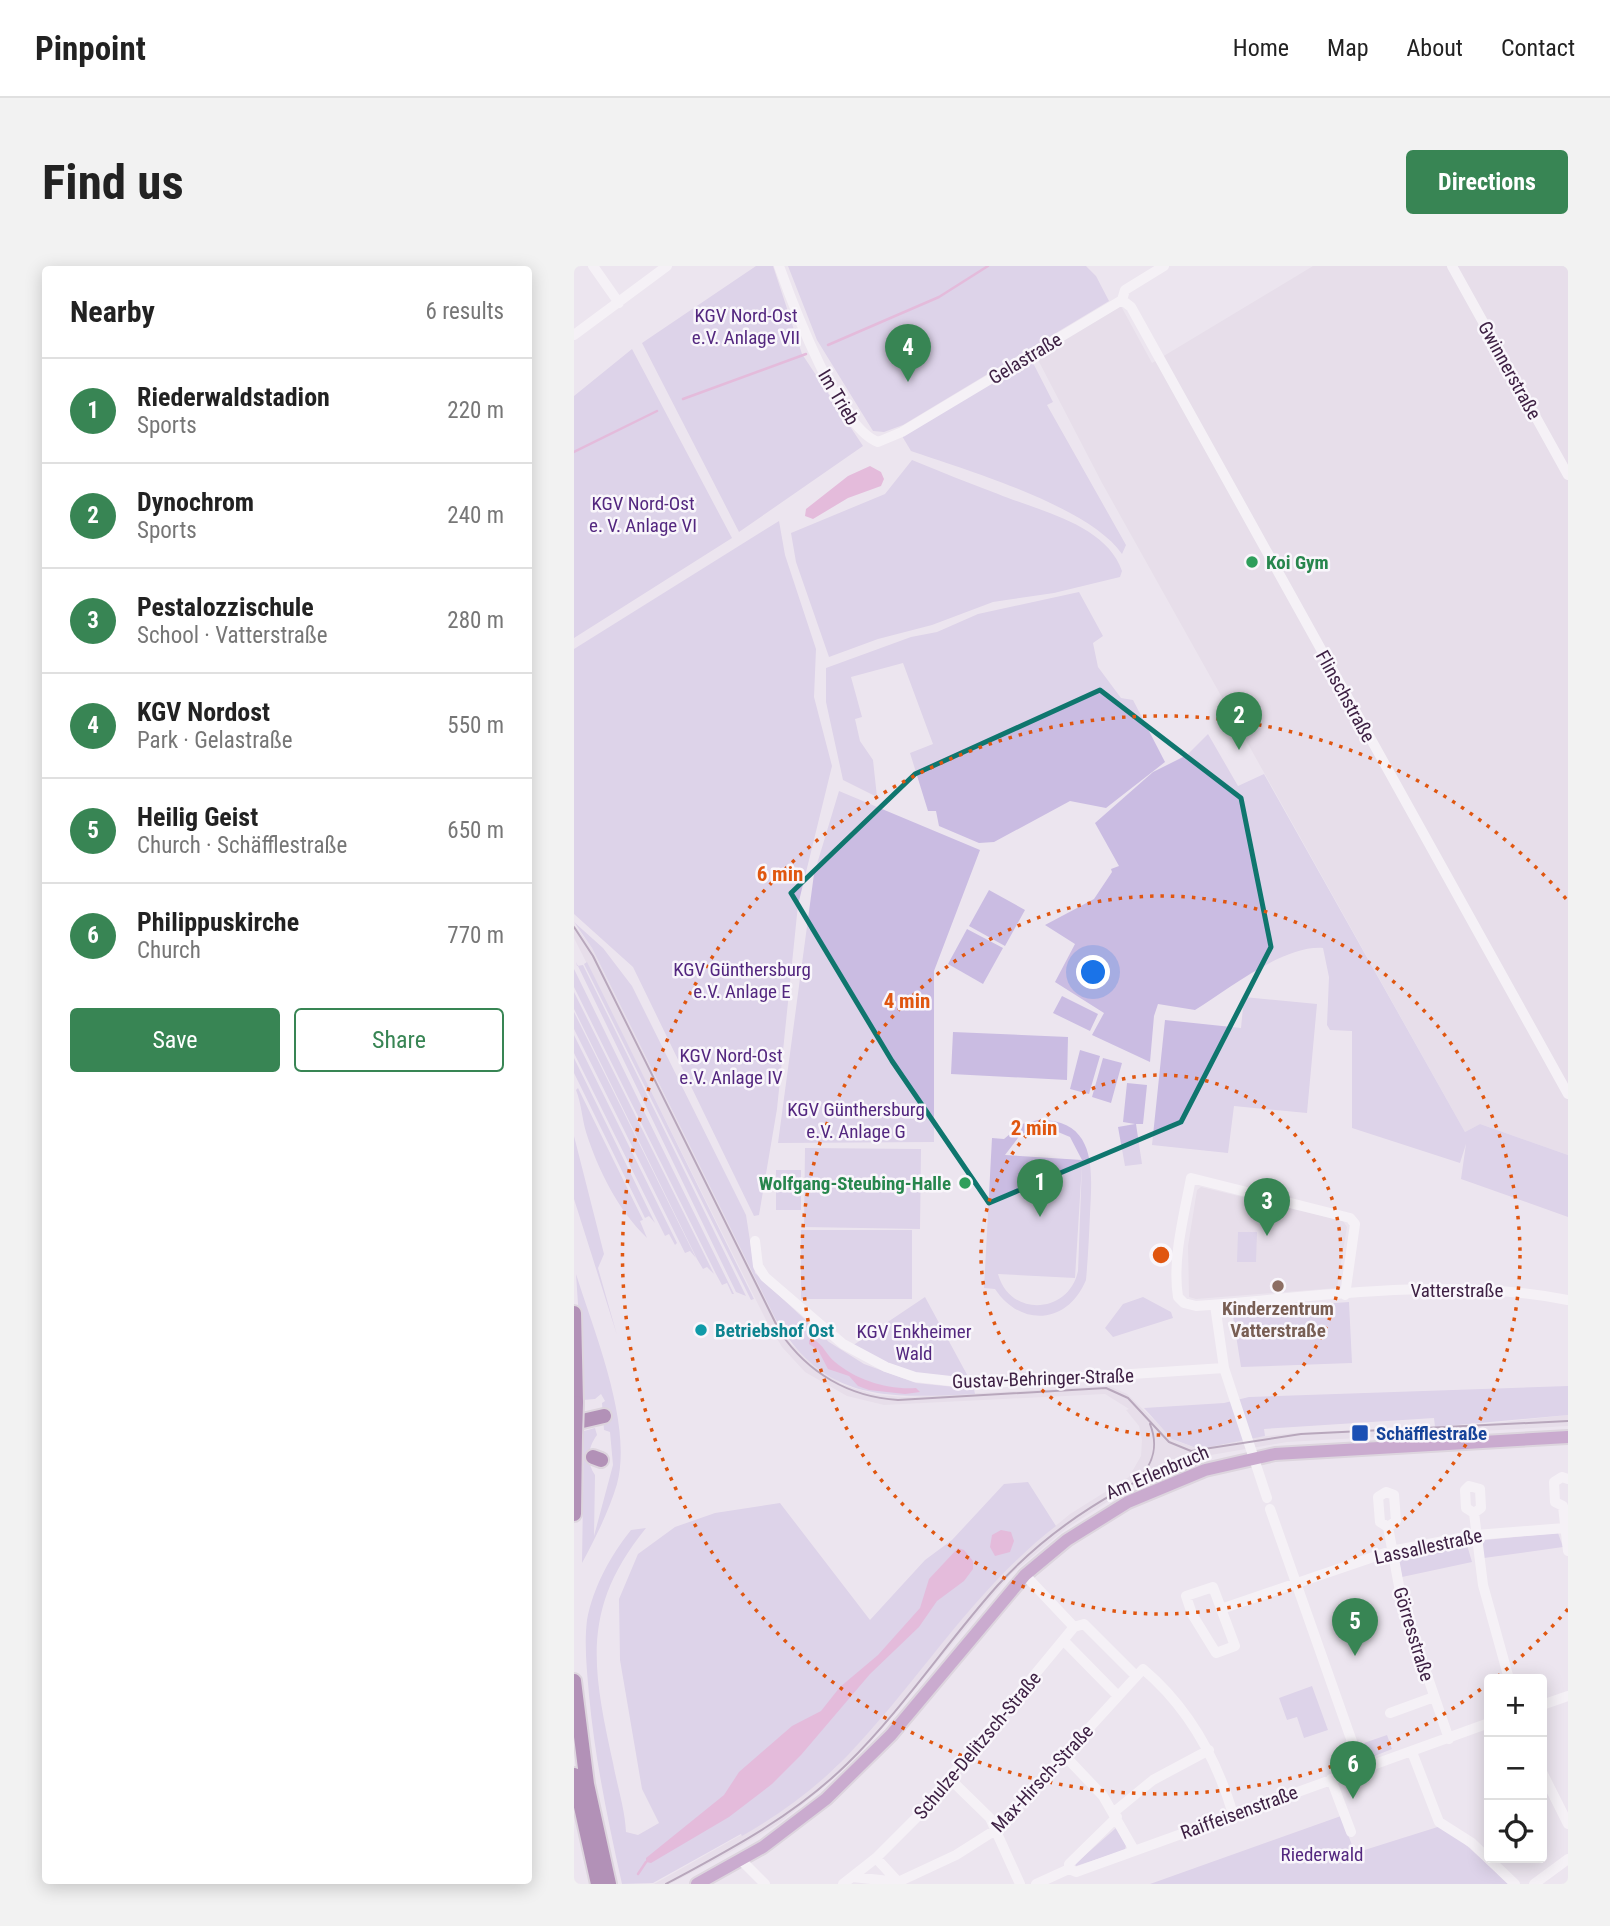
<!DOCTYPE html>
<html lang="en">
<head>
<meta charset="utf-8">
<style>
  :root { --surface:#fff; --page:#f2f2f2; --text:#222; --muted:#767676; --line:#e0e0e0; --accent:#388554 }
  body { margin:0; font-family:"Roboto Condensed",sans-serif; background:var(--page); color:var(--text) }
  .controls { position:absolute; right:21px; bottom:21px; display:grid; overflow:hidden; border-radius:7px; box-shadow:0 4px 18px #0003 }
  .controls button { width:63px; height:63px; display:grid; place-items:center; padding:0; border:0; border-bottom:2px solid var(--line); background:var(--surface); color:var(--text); font:35px sans-serif }
  .you { position:absolute; left:520px; top:707px; width:24px; height:24px; margin:-18px; border:5px solid #fff; border-radius:50%; background:#1a73e8; box-shadow:0 0 0 10px #1a73e833 }
  .badge { display:grid; place-items:center; width:46px; height:46px; border-radius:50%; background:var(--accent); color:#fff; font-size:23px; font-weight:700 }
  .pin { position:absolute; translate:-50% -58px; filter:drop-shadow(0 2px 4px #0008) }
  .pin::after { content:''; position:absolute; top:37px; width:24px; height:21px; background:inherit; clip-path:polygon(0 0,100% 0,50% 100%) }
  .list { margin:0; padding:0; list-style:none }
  h2 { display:flex; justify-content:space-between; align-items:center; height:91px; margin:0; padding:0 28px; font-size:30px }
  h2 small { font-size:23px; font-weight:400; color:var(--muted) }
  .list li { display:grid; grid-template-columns:46px 1fr auto; gap:21px; align-items:center; box-sizing:border-box; height:105px; padding:0 28px; border-top:2px solid var(--line) }
  .list b { display:block; font-size:26px; white-space:nowrap }
  .list p { margin:0; font-size:23px; white-space:nowrap; color:var(--muted) }
  .list em { font-size:23px; font-style:normal; color:var(--muted) }
  .actions { display:flex; gap:14px; padding:21px 28px }
  .actions a { flex:1; padding:16px 0; border:2px solid var(--accent); border-radius:7px; text-align:center; font-size:24px; color:var(--accent) }
  .actions .main { background:var(--accent); color:#fff }
  .icon { flex:none; width:38px; height:38px; fill:none; stroke:currentColor; stroke-width:2; stroke-linecap:round; stroke-linejoin:round }
  .map { position:relative; flex:none; width:994px; height:1618px; overflow:hidden; border-radius:7px }
  header { display:flex; align-items:center; gap:42px; box-sizing:border-box; height:98px; padding:0 35px; background:var(--surface); border-bottom:2px solid var(--line) }
  header strong { font-size:33px }
  nav { display:flex; gap:38px; margin-inline-start:auto; font-size:24px }
  .intro { display:flex; align-items:center; justify-content:space-between; box-sizing:border-box; height:168px; padding:0 42px }
  h1 { margin:0; font-size:49px }
  .button { padding:18px 32px; border-radius:7px; background:var(--accent); color:#fff; font-size:24px; font-weight:700 }
  main { display:flex; gap:42px; padding:0 42px }
  aside { flex:1; background:var(--surface); border-radius:7px; box-shadow:0 4px 18px #0003 }
  .map>svg:first-child { display:block }
  .built { fill:#dfd6e4 }
  .green { fill:#cabce2; fill-rule:evenodd }
  .water { fill:#d988c4 }
  .lines { fill:none; stroke-linecap:round; stroke-linejoin:round }
  .stream { stroke:#d988c4; stroke-width:2.5 }
  .major-casing { stroke:#c9c1cb; stroke-width:16 }
  .highway-casing { stroke:#c9c1cb; stroke-width:18 }
  .minor { stroke:#fff; stroke-width:10 }
  .major { stroke:#9f65a9; stroke-width:12 }
  .highway { stroke:#6c2a73; stroke-width:14 }
  .tram { stroke:#795c7f; stroke-width:2 }
  .highway-bridge-casing { stroke:#c9c1cb; stroke-width:18; stroke-linecap:butt }
  .highway-bridge { stroke:#6c2a73; stroke-width:14 }
  .marked { fill:none; stroke:#0f766e; stroke-width:5; stroke-linejoin:round }
  .ring { fill:none; stroke:#e0560f; stroke-width:3.5; stroke-dasharray:3.5 7 }
  .leisure-dot { fill:#2e9e5b; stroke:#f9f6fb; stroke-width:2.5 }
  .education-dot { fill:#8d6e63; stroke:#f9f6fb; stroke-width:2.5 }
  .culture-dot { fill:#0f9aa8; stroke:#f9f6fb; stroke-width:2.5 }
  .transit-dot { fill:#1a4fb4; stroke:#f9f6fb; stroke-width:2.5 }
  .labels { text-anchor:middle; stroke-width:5; stroke-linejoin:round; paint-order:stroke }
  .park-label { font-size:19px; fill:#53277f; stroke:#f9f6fb }
  .street-label { font-size:19px; fill:#3e2144; stroke:#f9f6fb }
  .leisure-label { font-size:19px; font-weight:bold; fill:#27864d; stroke:#f9f6fb; text-anchor:start }
  .education-label { font-size:19px; font-weight:bold; fill:#785e54; stroke:#f9f6fb }
  .culture-label { font-size:19px; font-weight:bold; fill:#0d838f; stroke:#f9f6fb; text-anchor:start }
  .transit-label { font-size:19px; font-weight:bold; fill:#164399; stroke:#f9f6fb; text-anchor:start }
  .centre { fill:#e0560f; stroke:#f9f6fb; stroke-width:3.5 }
  .ring-label { font-size:21px; text-anchor:middle; font-weight:bold; fill:#e0560f; stroke:#f9f6fb; stroke-width:5; stroke-linejoin:round; paint-order:stroke }
</style>
</head>
<body>
<header>
<strong>Pinpoint</strong>
<nav><a>Home</a><a>Map</a><a>About</a><a>Contact</a></nav>
</header>
<div class="intro"><h1>Find us</h1><a class="button">Directions</a></div>
<main>
<aside>
<h2>Nearby<small>6 results</small></h2>
<ul class="list">
<li><span class="badge">1</span><div><b>Riederwaldstadion</b><p>Sports</p></div><em>220 m</em></li>
<li><span class="badge">2</span><div><b>Dynochrom</b><p>Sports</p></div><em>240 m</em></li>
<li><span class="badge">3</span><div><b>Pestalozzischule</b><p>School · Vatterstraße</p></div><em>280 m</em></li>
<li><span class="badge">4</span><div><b>KGV Nordost</b><p>Park · Gelastraße</p></div><em>550 m</em></li>
<li><span class="badge">5</span><div><b>Heilig Geist</b><p>Church · Schäfflestraße</p></div><em>650 m</em></li>
<li><span class="badge">6</span><div><b>Philippuskirche</b><p>Church</p></div><em>770 m</em></li>
</ul>
<div class="actions"><a class="main">Save</a><a>Share</a></div>
</aside>
<div class="map">
<svg width="994" height="1618" viewBox="0 0 994 1618">
  <rect width="100%" height="100%" fill="#ece5ef"/>
  <!-- built -->
  <path class="built" d="M 739,0 L 994,0 L 994,889 L 906,858 L 891,866 L 528,217 L 462,90 L 547,40 L 578,97 Z
    M 0,658 L 18,682 L 206,1062 L 217,1078 L 267,1118 L 303,1129 L 330,1131 L 535,1120 L 553,1128 L 602,1175 L 625,1183 L 658,1174 L 720,1167 L 901,1159 L 994,1149 L 994,1160 L 713,1176 L 637,1189 L 558,1220 L 493,1262 L 437,1308 L 296,1476 L 238,1531 L 204,1558 L 153,1588 L 96,1618 L 80,1618 L 197,1552 L 261,1502 L 297,1464 L 404,1333 L 440,1294 L 496,1248 L 555,1211 L 567,1190 L 568,1174 L 565,1160 L 552,1144 L 555,1143 L 531,1128 L 310,1139 L 273,1130 L 231,1106 L 208,1081 L 193,1056 L 0,672 Z
    M 627,921 L 769,955 L 773,961 L 763,1022 L 622,1033 L 615,1031 L 614,980 L 623,924 Z"/>
  <!-- green -->
  <path class="green" d="M 182,0 L 199,0 L 228,88 L 289,180 L 165,266 L 68,77 Z
    M 214,0 L 512,0 L 522,10 L 535,35 L 329,159 L 310,166 L 299,165 L 243,74 Z
    M 58,83 L 158,272 L 0,372 L 0,130 Z
    M 457,93 L 479,136 L 473,139 L 552,279 L 548,288 C 515,240 392,204 337,185 L 328,170 Z
    M 338,194 C 367,206 395,217 424,228 C 465,245 532,258 548,305 L 546,311 L 480,327 L 419,336 L 358,359 L 304,373 L 255,391 L 222,296 L 217,267 L 311,228 Z
    M 205,255 L 211,289 L 242,383 L 240,431 L 258,500 L 224,639 L 203,843 L 185,949 L 180,950 L 59,701 L 0,648 L 0,383 Z
    M 505,326 L 529,370 L 519,377 L 524,401 L 547,432 L 559,434 L 591,496 L 532,542 L 496,535 L 420,576 L 405,577 L 365,560 L 362,545 L 354,545 L 336,487 L 359,478 L 329,397 L 277,411 L 288,451 L 281,453 L 286,475 L 299,494 L 303,531 L 269,514 L 252,436 L 252,402 L 337,371 L 363,366 L 404,348 Z
    M 634,468 L 664,520 L 690,508 L 891,866 L 906,858 L 994,889 L 994,951 L 887,913 L 892,878 L 886,897 L 778,862 L 778,765 L 756,764 L 753,759 L 755,711 L 749,682 C 709,679 654,724 621,744 L 584,738 L 580,750 L 576,796 L 518,769 L 530,747 L 481,716 L 501,678 L 471,659 L 520,633 L 538,606 L 537,603 L 545,600 L 521,557 L 579,506 L 613,489 Z
    M 265,525 L 406,584 L 360,705 L 360,876 L 204,877 L 240,608 Z
    M 415,624 L 451,644 L 431,680 L 395,660 Z
    M 0,656 L 29,682 L 58,720 L 172,949 L 181,1007 L 255,1076 L 290,1098 L 342,1117 L 400,1123 L 401,1128 C 313,1132 251,1137 201,1052 L 18,682 Z
    M 393,663 L 429,682 L 409,718 L 374,698 Z
    M 2,696 L 3,700 L 9,699 L 172,1030 L 162,1026 Z
    M 13,696 L 180,1033 L 177,1034 L 10,698 Z
    M 0,703 L 160,1028 L 158,1028 L 153,1017 L 148,1019 L 142,1008 L 0,721 Z
    M 0,726 L 140,1008 L 133,1001 L 129,1003 L 123,993 L 0,743 Z
    M 488,730 L 524,748 L 516,765 L 479,747 Z
    M 670,731 L 743,738 L 733,847 L 660,840 L 654,887 L 578,879 L 591,754 L 667,762 Z
    M 0,746 L 122,992 L 116,985 L 111,987 L 106,977 L 0,763 Z
    M 379,766 L 494,771 L 493,814 L 377,808 Z
    M 0,769 L 103,977 L 101,979 L 95,968 L 91,970 L 0,787 Z
    M 506,784 L 526,790 L 515,828 L 496,823 Z
    M 0,792 L 81,957 L 75,950 L 71,952 L 0,807 Z
    M 529,792 L 548,797 L 537,837 L 518,831 Z
    M 553,817 L 573,819 L 569,858 L 562,858 L 568,898 L 551,900 L 544,861 L 561,858 L 549,856 Z
    M 4,822 L 69,954 L 66,955 L 73,972 C 44,944 24,904 12,866 C 8,852 7,836 2,824 Z
    M 464,854 C 524,853 518,906 516,948 C 515,970 514,992 512,1014 C 494,1058 447,1062 421,1023 L 410,1022 L 418,872 L 430,873 L 448,858 ZM 472,861 L 496,871 L 508,894 L 431,889 L 447,868 ZM 508,898 L 504,1005 C 495,1048 436,1052 424,1008 L 501,1012 Z
    M 0,870 L 30,988 L 24,1002 L 43,1069 L 0,933 Z
    M 231,882 L 347,883 L 346,963 L 230,961 Z
    M 202,904 L 227,904 L 227,944 L 202,944 Z
    M 227,964 L 338,964 L 338,1033 L 227,1033 Z
    M 664,966 L 683,966 L 682,996 L 663,996 Z
    M 2,1008 C 20,1066 59,1158 43,1218 C 35,1245 21,1273 8,1297 L 10,1165 L 21,1162 L 23,1169 C 14,1181 12,1196 21,1209 L 20,1270 L 39,1199 L 36,1166 L 30,1164 L 28,1137 L 31,1135 L 27,1128 L 21,1133 L 9,1134 L 9,1068 L 6,1068 Z
    M 351,1031 L 397,1116 C 351,1113 318,1102 278,1080 Z
    M 569,1031 L 597,1046 L 599,1052 L 539,1071 L 531,1062 L 549,1038 Z
    M 775,1036 L 778,1097 L 667,1101 L 658,1044 Z
    M 994,1120 L 994,1149 L 861,1161 L 860,1152 L 690,1163 L 691,1170 L 625,1183 L 598,1173 L 570,1142 L 650,1137 L 675,1131 Z
    M 454,1216 L 482,1260 C 399,1324 346,1414 274,1489 C 243,1521 207,1548 168,1570 L 167,1568 L 79,1617 L 48,1618 C 34,1555 21,1493 15,1429 C 13,1405 10,1379 13,1354 C 19,1322 36,1290 57,1264 L 72,1262 C 7,1342 18,1401 39,1497 C 43,1519 51,1543 52,1566 L 64,1569 L 85,1557 L 68,1523 L 46,1394 L 45,1333 L 64,1288 L 101,1261 L 141,1247 L 206,1237 L 296,1354 L 351,1294 L 378,1274 L 430,1218 Z
    M 984,1267 L 989,1281 L 910,1292 L 908,1279 L 911,1274 Z
    M 893,1279 L 898,1296 L 828,1311 L 825,1295 L 829,1291 Z
    M 738,1420 L 754,1464 L 730,1472 L 723,1451 L 713,1454 L 705,1432 Z
    M 813,1469 L 818,1483 L 798,1491 L 793,1489 L 790,1477 Z
    M 767,1550 L 781,1587 L 870,1559 L 935,1618 L 576,1618 Z
    M 542,1562 L 552,1579 L 551,1584 L 502,1600 L 501,1598 Z"/>
  <!-- water -->
  <path class="water" d="M 296,200 L 307,206 L 310,213 L 307,220 L 274,232 L 239,253 L 231,250 L 232,243 L 274,210 Z
    M 239,1073 C 250,1079 252,1089 261,1096 C 282,1114 314,1124 342,1122 L 346,1126 L 331,1128 L 295,1124 L 284,1120 L 275,1110 L 254,1103 L 244,1084 L 235,1078 L 235,1074 Z
    M 427,1264 L 437,1266 L 440,1275 L 436,1286 L 421,1290 L 416,1281 L 418,1269 Z
    M 384,1282 L 390,1284 L 399,1295 L 399,1303 L 390,1315 L 363,1335 L 345,1361 L 296,1408 L 227,1489 L 198,1518 L 155,1551 L 77,1597 L 72,1596 L 72,1592 L 150,1529 L 165,1506 L 218,1460 L 247,1445 L 266,1421 L 304,1389 L 346,1342 L 355,1313 Z"/>
  <g class="lines">
    <!-- stream -->
    <path class="stream" d="M 254,79 L 365,31 L 414,0
      M 109,133 L 232,88
      M 0,186 L 83,145
      M 64,1608 L 72,1596"/>
    <!-- major casing -->
    <g class="major-casing">
      <path id="major" d="M 123,1618 L 189,1581 L 252,1533 L 317,1469 L 451,1309 L 493,1274 L 554,1236 L 631,1204 L 701,1188 L 994,1171"/>
    </g>
    <!-- highway casing -->
    <g class="highway-casing">
      <path id="highway" d="M 0,1047 L 2,1137
        M 0,1157 L 30,1150
        M 19,1191 L 27,1194
        M 0,1248 L 1,1169
        M 0,1415 L 13,1518 L 35,1618
        M 0,1509 L 24,1618"/>
    </g>
    <!-- minor -->
    <path class="minor" d="M 19,0 L 45,37
      M 205,0 C 219,39 265,162 304,176 L 328,166 L 548,34 L 551,24 L 590,0
      M 878,0 L 994,209
      M 548,34 L 557,41 L 994,828
      M 0,69 L 93,0
      M 181,975 L 184,1000 L 191,1011 L 269,1078 L 312,1101 L 341,1111 L 403,1118 L 650,1102
      M 771,1029 L 781,958 L 776,952 L 617,912 C 610,950 598,993 604,1031 L 610,1037 L 622,1040 C 746,1031 871,1010 994,1034
      M 641,1039 L 650,1102 L 693,1232
      M 994,1213 L 988,1211 L 980,1216 L 981,1236 L 989,1240 L 994,1285
      M 895,1220 L 906,1223 L 907,1242 L 900,1247 L 892,1242 L 891,1224 Z
      M 812,1226 L 820,1229 L 822,1255 L 814,1261 L 806,1256 L 804,1231 Z
      M 696,1243 L 788,1504
      M 900,1247 L 909,1319 L 935,1413
      M 814,1261 L 828,1336 L 875,1473
      M 451,1309 L 500,1361
      M 639,1321 L 661,1380 L 642,1387 L 618,1348 L 612,1330 Z
      M 647,1343 L 817,1285 L 902,1269 L 991,1262
      M 500,1361 L 510,1358 L 562,1410
      M 491,1376 L 544,1430
      M 968,1439 L 994,1430
      M 816,1447 L 860,1431
      M 838,1486 L 865,1556 L 898,1577 L 941,1618
      M 491,1490 L 529,1530 L 560,1584
      M 968,1506 L 994,1558
      M 376,1513 L 416,1552 L 446,1618
      M 757,1513 L 777,1566
      M 540,1546 L 579,1514 L 635,1484
      M 302,1592 L 325,1617
      M 167,1594 L 191,1618
      M 495,1603 L 502,1606 L 915,1457
      M 279,1611 L 324,1616 L 382,1589 L 423,1563 L 569,1403 C 614,1441 642,1491 659,1548
      M 269,1618 L 302,1592 L 344,1550 L 500,1361
      M 462,1618 L 495,1603 L 495,1598 L 543,1551
      M 960,1618 L 994,1593"/>
    <!-- major -->
    <use href="#major" class="major"/>
    <!-- highway -->
    <use href="#highway" class="highway"/>
    <!-- tram -->
    <path class="tram" d="M 0,661 L 19,690 L 206,1066 C 234,1107 275,1131 324,1134 L 532,1122 L 554,1132 L 595,1176 L 617,1185 L 727,1168 L 994,1155
      M 565,1212 C 580,1197 584,1178 576,1158
      M 92,1618 C 157,1583 220,1550 273,1498 C 329,1443 372,1377 424,1319 C 478,1260 552,1213 628,1189"/>
    <!-- highway-bridge casing -->
    <g class="highway-bridge-casing">
      <path id="highway-bridge" d="M 1,1169 L 2,1137"/>
    </g>
    <!-- highway-bridge -->
    <use href="#highway-bridge" class="highway-bridge"/>
  </g>
  <!-- marked area -->
  <path d="M0 0H994V1618H0ZM 526,424 L 667,532 L 697,681 L 607,856 L 415,937 L 318,795 L 217,627 L 341,508 Z" fill="#ece5ef" fill-opacity=".55" fill-rule="evenodd"/>
  <path class="marked" d="M 526,424 L 667,532 L 697,681 L 607,856 L 415,937 L 318,795 L 217,627 L 341,508 Z"/>
  <!-- distance rings -->
  <g class="ring">
    <circle cx="587" cy="989" r="180"/>
    <circle cx="587" cy="989" r="359"/>
    <path d="M994 1343A539 539 0 0 1 923 1411M915 1417A539 539 0 1 1 994 635"/>
  </g>
  <!-- markers -->
  <g class="leisure-dot">
    <circle cx="678" cy="296" r="7"/>
    <circle cx="391" cy="917" r="7"/>
  </g>
  <circle class="education-dot" cx="704" cy="1020" r="7"/>
  <circle class="culture-dot" cx="127" cy="1064" r="7"/>
  <rect class="transit-dot" x="777" y="1158" width="18" height="18" rx="3.5"/>
  <g class="labels">
    <!-- park labels -->
    <g class="park-label">
      <text x="172" y="56">KGV Nord-Ost<tspan x="172" dy="22">e.V. Anlage VII</tspan></text>
      <text x="69" y="244">KGV Nord-Ost<tspan x="69" dy="22">e. V. Anlage VI</tspan></text>
      <text x="168" y="710">KGV Günthersburg<tspan x="168" dy="22">e.V. Anlage E</tspan></text>
      <text x="157" y="796">KGV Nord-Ost<tspan x="157" dy="22">e.V. Anlage IV</tspan></text>
      <text x="282" y="850">KGV Günthersburg<tspan x="282" dy="22">e.V. Anlage G</tspan></text>
      <text x="340" y="1072">KGV Enkheimer<tspan x="340" dy="22">Wald</tspan></text>
      <text x="748" y="1595">Riederwald</text>
    </g>
    <!-- street labels -->
    <g class="street-label">
      <text transform="translate(451 92) rotate(-31)" y="7">Gelastraße</text>
      <text transform="translate(936 104) rotate(61)" y="7">Gwinnerstraße</text>
      <text transform="translate(265 131) rotate(59)" y="7">Im Trieb</text>
      <text transform="translate(772 430) rotate(61)" y="7">Flinschstraße</text>
      <text x="883" y="1031">Vatterstraße</text>
      <text transform="translate(469 1112) rotate(-2)" y="7">Gustav-Behringer-Straße</text>
      <text transform="translate(583 1206) rotate(-23)" y="7">Am Erlenbruch</text>
      <text transform="translate(854 1280) rotate(-12)" y="7">Lassallestraße</text>
      <text transform="translate(840 1368) rotate(73)" y="7">Görresstraße</text>
      <text transform="translate(403 1479) rotate(-50)" y="7">Schulze-Delitzsch-Straße</text>
      <text transform="translate(468 1512) rotate(-47)" y="7">Max-Hirsch-Straße</text>
      <text transform="translate(665 1546) rotate(-20)" y="7">Raiffeisenstraße</text>
    </g>
    <!-- leisure labels -->
    <g class="leisure-label">
      <text x="692" y="303">Koi Gym</text>
      <text x="377" y="924" text-anchor="end">Wolfgang-Steubing-Halle</text>
    </g>
    <!-- education labels -->
    <g class="education-label">
      <text x="704" y="1049">Kinderzentrum<tspan x="704" dy="22">Vatterstraße</tspan></text>
    </g>
    <!-- culture labels -->
    <g class="culture-label">
      <text x="141" y="1071">Betriebshof Ost</text>
    </g>
    <!-- transit labels -->
    <g class="transit-label">
      <text x="802" y="1174">Schäfflestraße</text>
    </g>
  </g>
  <circle cx="587" cy="989" r="10" class="centre"/>
  <g class="ring-label">
    <text x="206" y="615">6 min</text>
    <text x="333" y="742">4 min</text>
    <text x="460" y="869">2 min</text>
  </g>
</svg>
<div class="controls">
<button>+</button>
<button>−</button>
<button><svg class="icon" aria-label="locate" viewBox="0 0 24 24"><circle cx="12" cy="12" r="6"/><path d="M12 2v4M12 18v4M2 12h4M18 12h4"/></svg></button>
</div>
<div class="you"></div>
<div class="pin badge" style="left:466px;top:951px">1</div>
<div class="pin badge" style="left:665px;top:484px">2</div>
<div class="pin badge" style="left:693px;top:970px">3</div>
<div class="pin badge" style="left:334px;top:116px">4</div>
<div class="pin badge" style="left:781px;top:1390px">5</div>
<div class="pin badge" style="left:779px;top:1533px">6</div>
</div>
</main>
</body>
</html>
